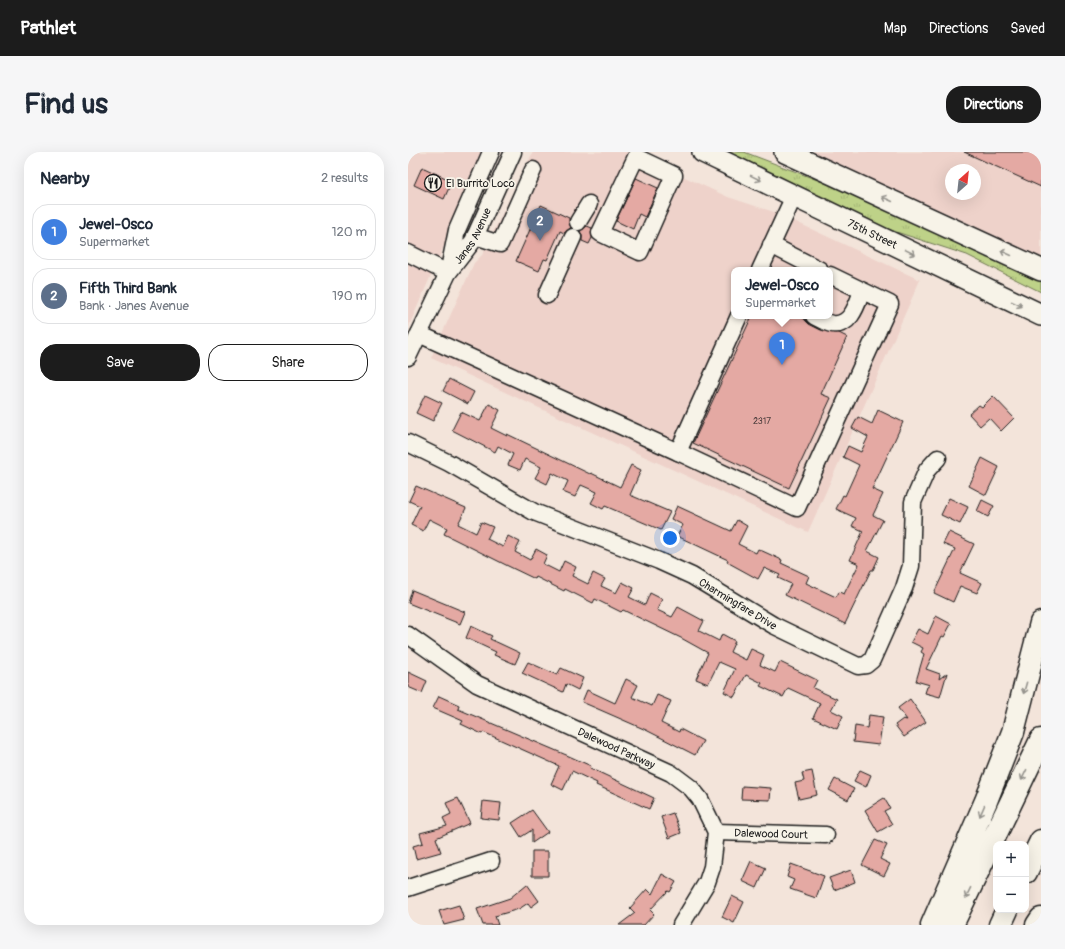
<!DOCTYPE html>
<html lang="en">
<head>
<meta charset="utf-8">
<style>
  :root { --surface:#fff; --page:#f6f6f7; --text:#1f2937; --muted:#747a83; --line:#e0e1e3; --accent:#1c1c1c }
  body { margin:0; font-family:Pangolin,sans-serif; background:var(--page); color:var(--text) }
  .controls { position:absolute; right:12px; bottom:12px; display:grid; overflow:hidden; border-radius:8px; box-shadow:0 4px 16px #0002 }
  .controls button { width:36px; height:36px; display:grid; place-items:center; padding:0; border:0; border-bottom:1px solid var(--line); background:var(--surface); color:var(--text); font:20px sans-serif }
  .compass { position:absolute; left:537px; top:12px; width:36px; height:36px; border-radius:50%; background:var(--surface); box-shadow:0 4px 16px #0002; rotate:27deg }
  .you { position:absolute; left:262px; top:386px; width:14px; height:14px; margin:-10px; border:3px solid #fff; border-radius:50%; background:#1a73e8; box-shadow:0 0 0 6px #1a73e833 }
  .badge { display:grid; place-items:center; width:26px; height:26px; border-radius:50%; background:var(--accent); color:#fff; font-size:13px; font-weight:700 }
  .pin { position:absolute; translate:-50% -33px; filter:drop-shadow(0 1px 2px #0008) }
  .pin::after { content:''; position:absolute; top:21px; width:14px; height:12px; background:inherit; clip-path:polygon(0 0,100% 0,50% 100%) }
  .popup { position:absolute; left:323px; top:115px; width:102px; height:52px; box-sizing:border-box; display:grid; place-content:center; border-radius:8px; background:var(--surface); filter:drop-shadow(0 1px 3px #0005); font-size:13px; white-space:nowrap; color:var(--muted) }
  .popup b { font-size:15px; color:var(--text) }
  .popup::after { content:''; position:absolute; left:50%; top:100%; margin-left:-8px; border:8px solid transparent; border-top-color:var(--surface) }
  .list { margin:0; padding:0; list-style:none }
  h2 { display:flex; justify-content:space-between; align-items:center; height:52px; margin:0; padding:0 16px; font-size:17px }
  h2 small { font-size:13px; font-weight:400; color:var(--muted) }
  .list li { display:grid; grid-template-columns:26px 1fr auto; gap:12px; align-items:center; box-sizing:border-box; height:56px; margin:0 8px 8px; padding:0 8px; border:1px solid var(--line); border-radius:16px }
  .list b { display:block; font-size:15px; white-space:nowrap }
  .list p { margin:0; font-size:13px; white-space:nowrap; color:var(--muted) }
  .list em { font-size:13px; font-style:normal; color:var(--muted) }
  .actions { display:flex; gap:8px; padding:12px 16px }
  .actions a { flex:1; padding:9px 0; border:1px solid var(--accent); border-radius:16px; text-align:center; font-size:14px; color:var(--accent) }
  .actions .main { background:var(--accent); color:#fff }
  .map { position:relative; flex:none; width:633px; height:773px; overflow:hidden; border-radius:16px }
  header { display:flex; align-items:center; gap:24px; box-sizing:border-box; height:56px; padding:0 20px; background:var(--accent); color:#fff }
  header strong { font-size:19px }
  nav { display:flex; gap:22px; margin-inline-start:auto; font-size:14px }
  .intro { display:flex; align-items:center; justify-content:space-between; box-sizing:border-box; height:96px; padding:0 24px }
  h1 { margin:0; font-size:28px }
  .button { padding:10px 18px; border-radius:16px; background:var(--accent); color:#fff; font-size:14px; font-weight:700 }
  main { display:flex; gap:24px; padding:0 24px }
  aside { flex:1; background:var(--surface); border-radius:16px; box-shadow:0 4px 16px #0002 }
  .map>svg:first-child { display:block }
  .built { fill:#eed2ca; fill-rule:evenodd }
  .grass { fill:url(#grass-tufts); stroke:#6d7752 }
  .building { fill:#e4a9a3; stroke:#1c1c1c }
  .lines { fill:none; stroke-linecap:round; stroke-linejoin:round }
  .minor-casing { stroke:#1c1c1c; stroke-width:19 }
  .major-casing { stroke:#1c1c1c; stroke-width:24 }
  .highway-casing { stroke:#1c1c1c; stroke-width:25 }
  .minor { stroke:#f7f3e8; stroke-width:16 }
  .major { stroke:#f7f3e8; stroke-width:21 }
  .highway { stroke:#f7f3e8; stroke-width:22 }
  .oneway { stroke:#94928c }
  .labels { text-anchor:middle; stroke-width:3.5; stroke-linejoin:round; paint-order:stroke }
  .number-label { font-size:9px; fill:#4e3f3e }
  .poi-label { font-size:11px; fill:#1c1c1c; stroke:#f7f3e8; text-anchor:start }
  .street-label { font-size:11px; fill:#1c1c1c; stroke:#f7f3e8 }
</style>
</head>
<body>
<header>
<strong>Pathlet</strong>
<nav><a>Map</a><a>Directions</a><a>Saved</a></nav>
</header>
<div class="intro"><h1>Find us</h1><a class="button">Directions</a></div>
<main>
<aside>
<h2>Nearby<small>2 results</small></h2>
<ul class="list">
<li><span class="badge" style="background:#3f7fe0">1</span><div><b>Jewel-Osco</b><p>Supermarket</p></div><em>120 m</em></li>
<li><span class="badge" style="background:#5c6f8a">2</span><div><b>Fifth Third Bank</b><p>Bank · Janes Avenue</p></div><em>190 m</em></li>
</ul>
<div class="actions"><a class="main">Save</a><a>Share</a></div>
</aside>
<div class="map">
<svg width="633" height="773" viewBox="0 0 633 773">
  <defs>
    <pattern id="grass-tufts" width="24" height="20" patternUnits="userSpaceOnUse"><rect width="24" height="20" fill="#bed288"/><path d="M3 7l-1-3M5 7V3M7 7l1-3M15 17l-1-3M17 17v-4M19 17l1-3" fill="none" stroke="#a3b475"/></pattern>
  </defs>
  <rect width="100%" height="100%" fill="#f3e4da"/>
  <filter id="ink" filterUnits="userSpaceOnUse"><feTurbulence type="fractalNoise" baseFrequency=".025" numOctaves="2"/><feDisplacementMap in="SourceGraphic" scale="8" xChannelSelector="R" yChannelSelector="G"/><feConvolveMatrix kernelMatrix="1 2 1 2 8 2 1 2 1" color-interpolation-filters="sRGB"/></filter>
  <g filter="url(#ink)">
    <!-- built -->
    <path class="built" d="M 0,0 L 77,0 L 0,176 Z
      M 125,0 L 222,0 L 320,45 L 369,61 L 512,128 L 400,380 L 23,206 L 66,111 L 74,103 ZM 326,118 L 422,118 L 422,164 L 326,164 Z
      M 399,0 L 633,0 L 633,107 ZM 543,18 L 567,18 L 567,42 L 543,42 Z"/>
    <!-- grass -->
    <path class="grass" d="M 317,0 L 336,0 L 433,37 L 633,129 L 633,140 L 559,103 L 470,74 Z"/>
    <!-- building -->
    <path class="building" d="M 556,0 L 633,0 L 633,35 Z
      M 14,15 L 44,29 L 36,47 L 6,33 Z
      M 228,26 L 250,36 L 237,65 L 231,62 L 225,77 L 208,69 Z
      M 133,53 L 161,66 L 161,70 L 163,76 L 156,81 L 152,79 L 139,108 L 136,107 L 131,119 L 108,109 Z
      M 179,74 L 184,76 L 184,86 L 181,92 L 174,89 L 174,84 L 172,79 Z
      M 344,164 L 393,164 L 401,172 L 413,178 L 431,181 L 439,185 L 413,242 L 423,246 L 381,336 L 285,291 Z
      M 41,227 L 66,240 L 60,252 L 35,239 Z
      M 17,243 L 34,251 L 25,269 L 8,261 Z
      M 585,244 L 606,266 L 593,279 L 581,266 L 572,274 L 561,262 L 571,253 L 574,255 Z
      M 81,252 L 92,258 L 83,276 L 99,284 L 99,282 L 182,322 L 183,321 L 212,335 L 223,313 L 233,318 L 222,343 L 262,360 L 253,378 L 197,354 L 195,357 L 183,351 L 189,340 L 173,333 L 167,345 L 155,340 L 160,329 L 144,321 L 139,332 L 127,326 L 133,315 L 117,307 L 112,318 L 100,313 L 105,302 L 90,294 L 87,300 L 44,278 L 53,260 L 72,269 Z
      M 470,258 L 495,270 L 464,337 L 475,342 L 465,363 L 475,368 L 459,399 L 471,405 L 465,418 L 463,418 L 437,472 L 377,443 L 383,432 L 370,426 L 372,423 L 356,416 L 350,427 L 319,410 L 320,408 L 269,384 L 275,373 L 263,367 L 269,354 L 323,379 L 329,368 L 339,374 L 330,392 L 348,401 L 350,397 L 374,408 L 373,411 L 401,424 L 398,431 L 428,445 L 431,440 L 436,442 L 451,412 L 442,408 L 455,379 L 444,374 L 448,366 L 428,357 L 435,343 L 437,344 L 451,313 L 435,305 L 440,294 L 453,300 L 460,285 L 444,276 L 450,265 L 464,272 Z
      M 574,306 L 591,315 L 578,343 L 561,334 Z
      M 8,334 L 58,356 L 50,372 L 68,381 L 73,370 L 85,375 L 79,387 L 95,395 L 100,384 L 112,390 L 107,400 L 122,408 L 128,397 L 139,403 L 135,412 L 151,420 L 156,409 L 168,415 L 164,424 L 180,432 L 185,421 L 197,427 L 193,434 L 208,441 L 214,430 L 226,436 L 221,445 L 237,453 L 242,441 L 254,447 L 249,458 L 264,465 L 270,455 L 296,469 L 291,479 L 311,489 L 314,482 L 327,489 L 322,500 L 338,508 L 343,497 L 356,503 L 352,513 L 367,520 L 372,510 L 409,528 L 405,536 L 429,547 L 423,558 L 435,564 L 429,577 L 405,566 L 412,551 L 380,536 L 375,545 L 352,534 L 354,531 L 338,523 L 326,545 L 316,540 L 327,517 L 311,510 L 300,532 L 288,527 L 300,501 L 273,486 L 215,458 L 213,460 L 187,447 L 185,451 L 157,437 L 156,439 L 128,425 L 127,427 L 100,414 L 36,382 L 39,376 L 21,367 L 15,379 L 3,373 L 12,354 L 1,349 Z
      M 541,346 L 560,355 L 552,372 L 533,363 Z
      M 574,348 L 586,354 L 580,365 L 569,359 Z
      M 541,380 L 566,392 L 552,421 L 574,431 L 569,441 L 552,434 L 545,450 L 526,441 L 547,397 L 535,392 Z
      M 4,438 L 57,460 L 52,472 L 0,451 Z
      M 528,464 L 543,472 L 536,485 L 534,484 L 518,517 L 532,522 L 531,527 L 539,521 L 532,545 L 517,541 L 519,535 L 522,533 L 508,529 L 516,502 L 513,500 L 515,496 L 503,490 L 510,477 L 520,482 Z
      M 63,474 L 84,484 L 82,487 L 112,501 L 107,512 L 86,503 L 88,500 L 58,486 Z
      M 120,510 L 149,523 L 153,516 L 175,526 L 170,538 L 158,532 L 155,540 L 114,521 Z
      M 0,520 L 19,529 L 14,541 L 0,535 Z
      M 218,527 L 230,533 L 224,545 L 244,554 L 249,543 L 263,549 L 253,571 L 271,580 L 272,577 L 295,589 L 287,603 L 238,578 L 174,550 L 179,538 L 207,551 Z
      M 31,544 L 51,553 L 50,557 L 163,605 L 183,614 L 182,616 L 246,646 L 241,657 L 188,633 L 189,631 L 164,619 L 155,638 L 143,632 L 151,614 L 75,580 L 74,582 L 53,572 L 55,569 L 25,556 Z
      M 502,547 L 518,570 L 496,585 L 487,573 L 495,567 L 499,568 L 490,556 Z
      M 461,563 L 475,565 L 471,593 L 445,590 L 447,574 L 459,576 Z
      M 452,618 L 463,623 L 458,635 L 446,629 Z
      M 404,619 L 409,643 L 391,647 L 387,631 L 396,629 L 394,621 Z
      M 427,627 L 446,637 L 440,648 L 421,638 Z
      M 334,634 L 363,636 L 362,648 L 333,647 Z
      M 50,646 L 62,671 L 28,686 L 33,700 L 8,707 L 5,694 L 15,691 L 12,681 L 39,674 L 35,666 L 43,662 L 38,651 Z
      M 476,646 L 482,656 L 476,659 L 484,672 L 470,680 L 457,658 Z
      M 75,649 L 93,651 L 91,668 L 73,666 Z
      M 124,658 L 140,680 L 124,691 L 124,678 L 113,685 L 104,671 Z
      M 265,661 L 273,681 L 261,686 L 253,665 Z
      M 467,688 L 479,693 L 472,707 L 482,712 L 476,724 L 454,713 Z
      M 124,699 L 140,699 L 140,724 L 124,724 Z
      M 343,709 L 358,716 L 349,736 L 334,729 Z
      M 383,712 L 416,724 L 408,746 L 382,737 L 386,728 L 379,725 Z
      M 443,718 L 447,730 L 426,738 L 421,726 Z
      M 254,722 L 268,730 L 262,740 L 260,739 L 242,758 L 246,762 L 236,773 L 211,773 L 227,761 L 222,756 L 239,737 L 244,742 Z
      M 119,732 L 131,749 L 123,755 L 120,751 L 111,757 L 87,764 L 90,773 L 75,773 L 69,757 L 102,746 Z
      M 324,744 L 336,750 L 326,771 L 314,765 Z
      M 51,753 L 56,768 L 36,773 L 31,759 Z"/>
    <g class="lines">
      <!-- minor casing -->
      <g class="minor-casing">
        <g id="minor">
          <path d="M 228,5 L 266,23 L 232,100 L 192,81 Z"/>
          <path d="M 170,70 L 181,52"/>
          <path d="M 67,84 L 92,92 L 125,18"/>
          <path d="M 363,93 L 412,118"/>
          <path d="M 0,101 L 40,121"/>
          <path d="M 41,117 L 49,78 L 83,0"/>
          <path d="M 352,118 L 386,44"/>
          <path d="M 139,143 L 165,85"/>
          <path d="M 406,164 C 412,167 418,171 424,172 C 443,175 449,152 454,139"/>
          <path d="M 11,182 L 270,300 L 331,164"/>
          <path id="s1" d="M 0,205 L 40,121 L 65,89 L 105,0"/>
          <path id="s2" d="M 0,291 L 41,311 L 126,360 L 251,409 L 284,424 L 365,473 L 450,514 L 458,513 L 464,508 L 496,436 L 503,414 L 505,350 L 519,318 L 530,306"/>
          <path d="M 270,300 L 389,356 L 482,152 L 422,123"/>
          <path id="s3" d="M 0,483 L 69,532 L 263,621 L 283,636 L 292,647 L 308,680 L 304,715 L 299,730 L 273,773"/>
          <path id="s4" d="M 308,680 L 418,683"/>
          <path d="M 0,736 L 83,709"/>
        </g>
      </g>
      <!-- major casing -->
      <g class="major-casing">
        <g id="major">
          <path id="s5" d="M 295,0 L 633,163"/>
          <path d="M 377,0 L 633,118"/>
        </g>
      </g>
      <!-- highway casing -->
      <g class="highway-casing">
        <path id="highway" d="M 618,720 L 633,689
          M 524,773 L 578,649 L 605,580 L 633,471
          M 544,773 L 633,588
          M 592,773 L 599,758
          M 629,773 L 633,767"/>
      </g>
      <!-- minor -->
      <use href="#minor" class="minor"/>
      <!-- major -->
      <use href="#major" class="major"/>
      <!-- highway -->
      <use href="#highway" class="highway"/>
    </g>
    <!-- one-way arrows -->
    <defs><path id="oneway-shaft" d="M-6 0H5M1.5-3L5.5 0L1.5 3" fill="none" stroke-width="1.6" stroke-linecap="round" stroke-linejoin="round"/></defs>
    <g class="oneway">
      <use href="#oneway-shaft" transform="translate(348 26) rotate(26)"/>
      <use href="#oneway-shaft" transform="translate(479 47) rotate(-155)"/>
      <use href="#oneway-shaft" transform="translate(502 100) rotate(26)"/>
      <use href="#oneway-shaft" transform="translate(598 101) rotate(-155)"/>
      <use href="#oneway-shaft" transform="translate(609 152) rotate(26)"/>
      <use href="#oneway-shaft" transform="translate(617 536) rotate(106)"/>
      <use href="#oneway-shaft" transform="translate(616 623) rotate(116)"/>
      <use href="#oneway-shaft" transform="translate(574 659) rotate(114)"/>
      <use href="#oneway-shaft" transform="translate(560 741) rotate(116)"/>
    </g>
  </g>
  <!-- icons -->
  <defs>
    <g id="restaurant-ring" transform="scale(0.9)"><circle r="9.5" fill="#f7f3e8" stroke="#1c1c1c" stroke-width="1.5"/><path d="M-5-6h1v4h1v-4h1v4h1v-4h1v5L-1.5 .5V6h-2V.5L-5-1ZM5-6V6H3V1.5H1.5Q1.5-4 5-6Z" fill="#1c1c1c"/></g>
  </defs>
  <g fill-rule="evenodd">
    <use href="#restaurant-ring" x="25" y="31"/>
  </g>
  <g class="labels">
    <!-- number labels -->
    <g class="number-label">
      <text x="354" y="272">2317</text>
    </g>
    <!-- poi labels -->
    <g class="poi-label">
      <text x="38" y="35">El Burrito Loco</text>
    </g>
    <!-- street labels -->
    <g class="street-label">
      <text dy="4" stroke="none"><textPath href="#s5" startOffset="188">75th Street</textPath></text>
      <text dy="4" stroke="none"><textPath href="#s1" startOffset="138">Janes Avenue</textPath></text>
      <text dy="4" stroke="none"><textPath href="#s2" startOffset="368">Charmingfare Drive</textPath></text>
      <text dy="4" stroke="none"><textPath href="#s3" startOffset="238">Dalewood Parkway</textPath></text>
      <text dy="4" stroke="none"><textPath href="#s4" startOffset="55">Dalewood Court</textPath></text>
    </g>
  </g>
</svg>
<div class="controls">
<button>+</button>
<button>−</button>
</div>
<svg class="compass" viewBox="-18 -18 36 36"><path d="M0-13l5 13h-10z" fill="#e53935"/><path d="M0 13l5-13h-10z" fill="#747a83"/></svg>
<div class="you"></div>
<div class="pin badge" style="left:374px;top:213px;background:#3f7fe0">1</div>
<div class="popup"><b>Jewel-Osco</b>Supermarket</div>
<div class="pin badge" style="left:132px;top:89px;background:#5c6f8a">2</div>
</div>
</main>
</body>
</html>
